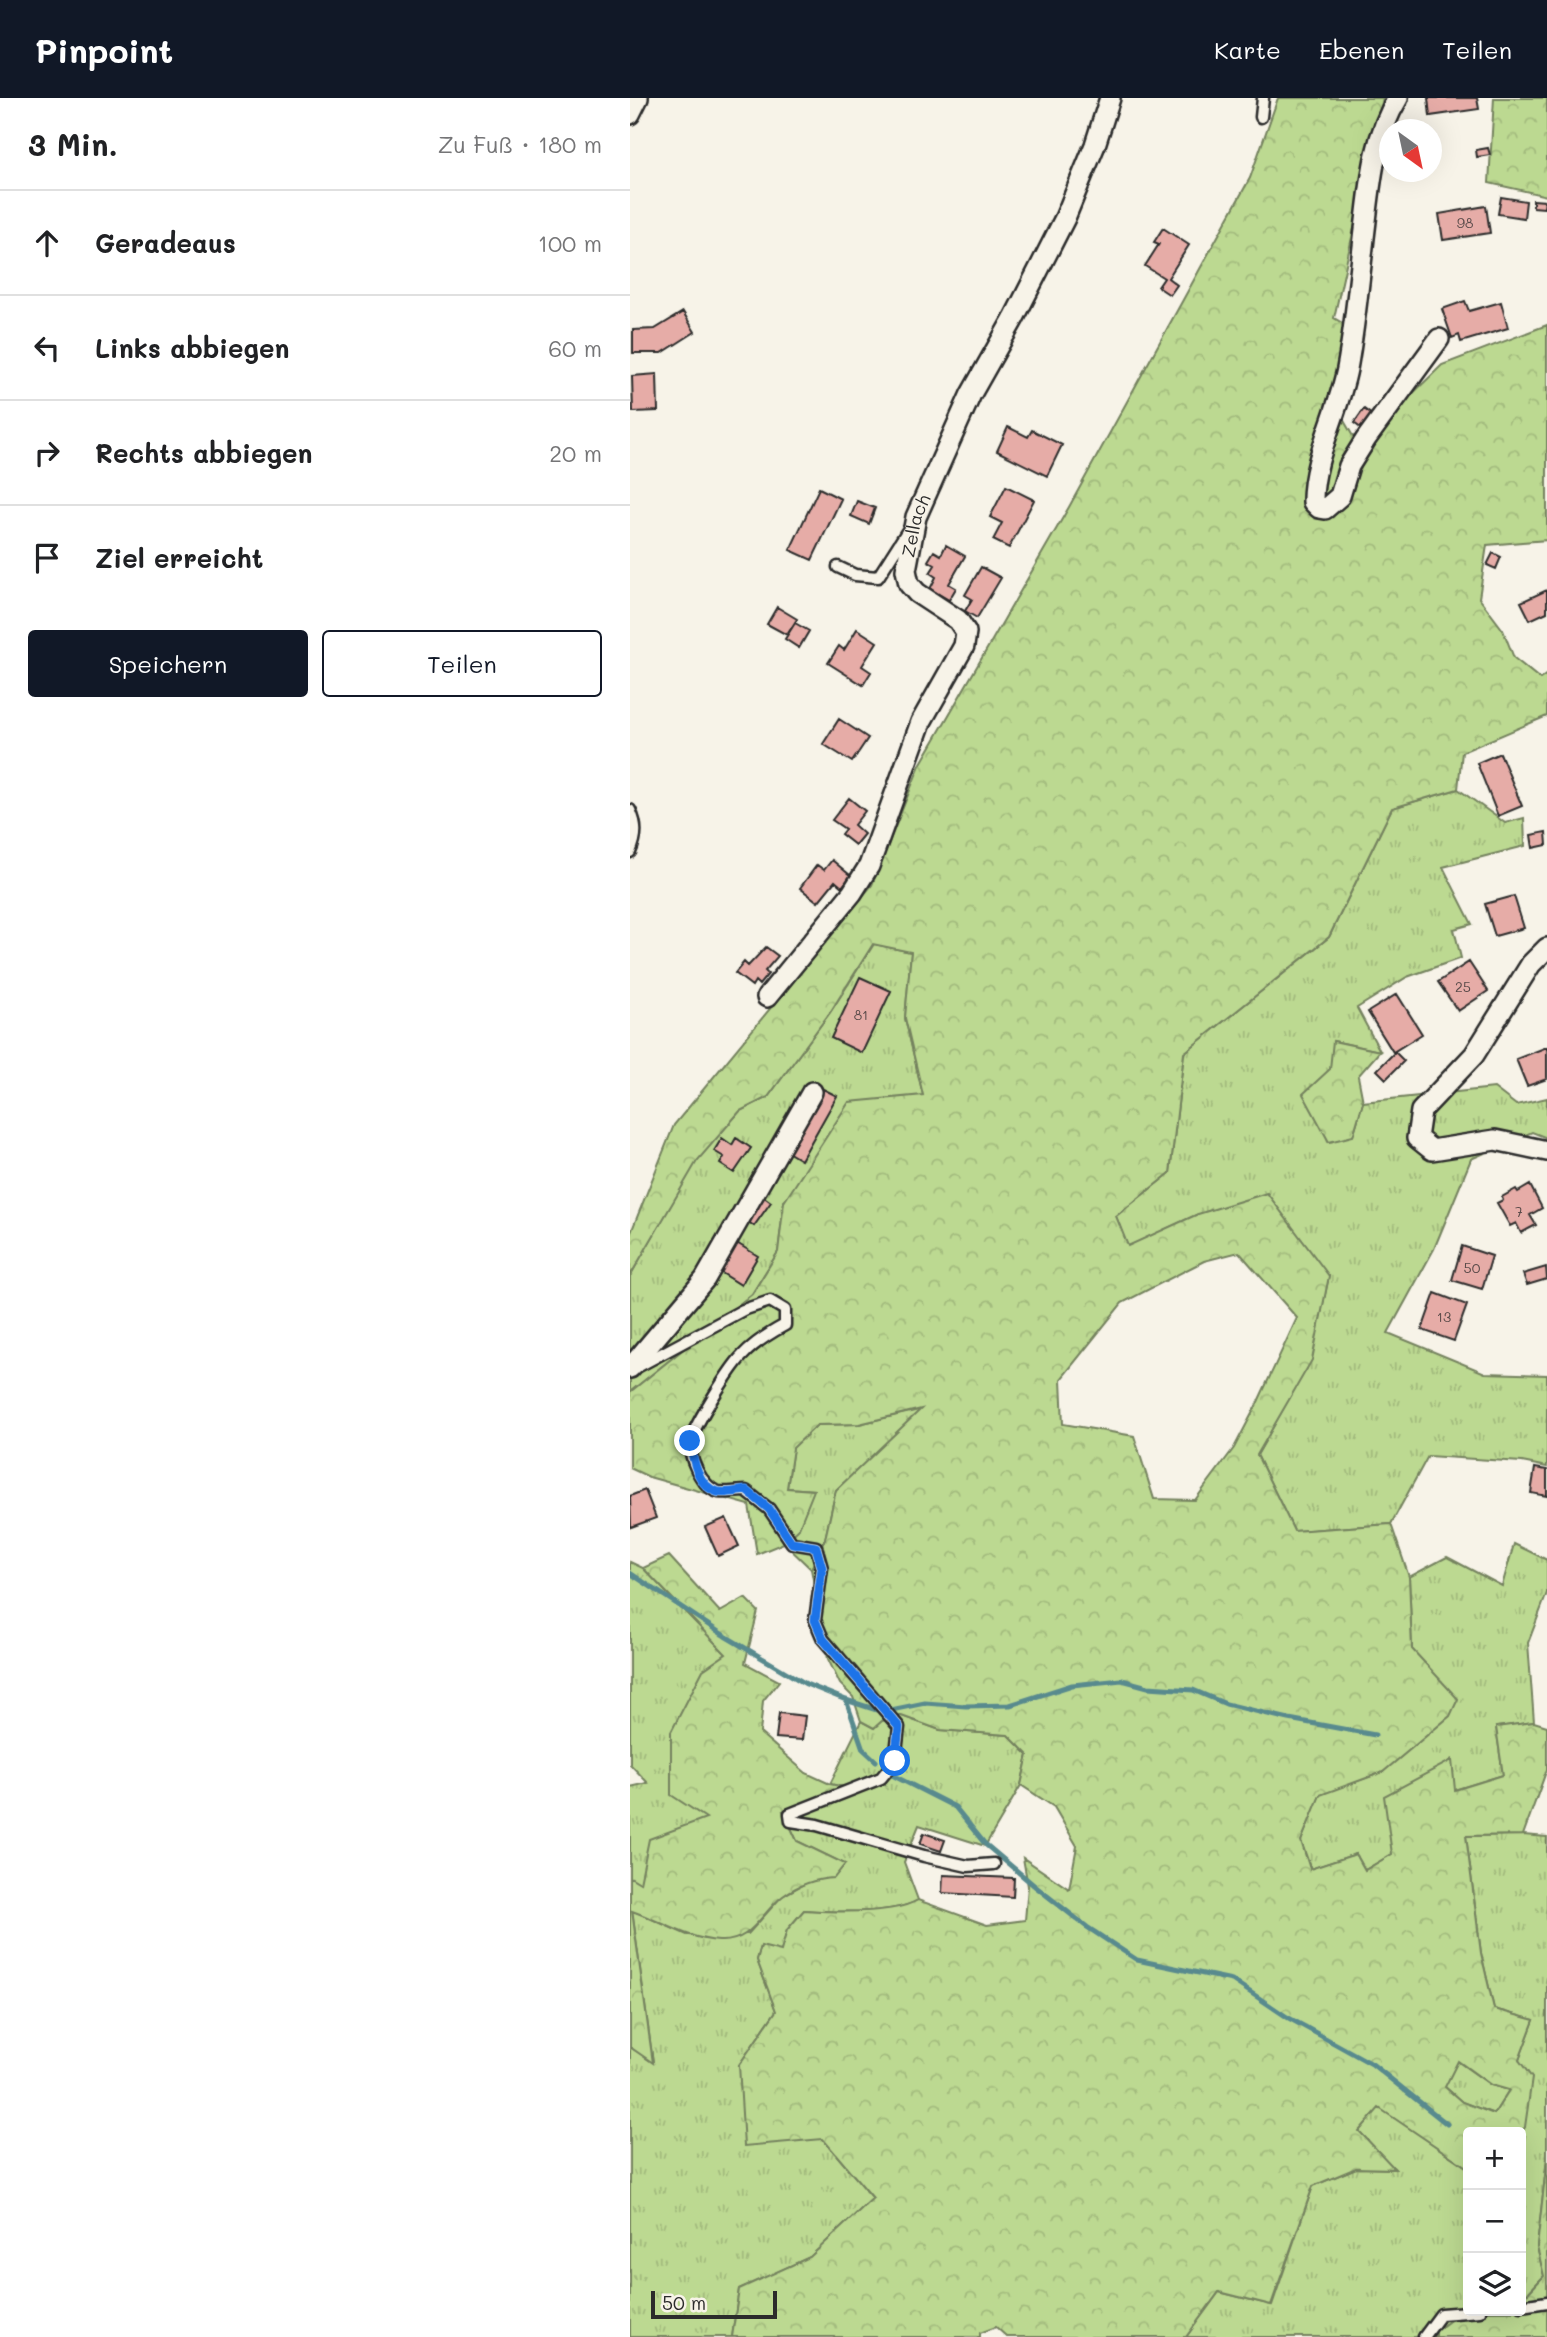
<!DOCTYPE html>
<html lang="de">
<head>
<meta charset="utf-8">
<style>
  :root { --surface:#fff; --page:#f2f2f2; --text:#202124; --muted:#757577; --line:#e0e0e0; --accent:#111827 }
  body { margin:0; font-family:Mali,sans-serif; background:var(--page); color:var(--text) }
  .controls { position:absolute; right:21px; bottom:21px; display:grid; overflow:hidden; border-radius:7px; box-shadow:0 7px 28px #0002 }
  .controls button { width:63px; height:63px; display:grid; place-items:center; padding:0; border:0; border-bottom:2px solid var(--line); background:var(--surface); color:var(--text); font:35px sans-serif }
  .compass { position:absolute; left:749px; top:21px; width:63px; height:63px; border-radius:50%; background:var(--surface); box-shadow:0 7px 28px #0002; rotate:147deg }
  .scale { position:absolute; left:21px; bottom:18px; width:126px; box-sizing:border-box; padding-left:7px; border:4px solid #2b2b2b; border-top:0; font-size:19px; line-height:24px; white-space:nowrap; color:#2b2b2b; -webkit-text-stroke:5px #f7f3e8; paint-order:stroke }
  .stop { position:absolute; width:21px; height:21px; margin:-16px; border:5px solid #1a73e8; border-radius:50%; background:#fff }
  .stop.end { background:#1a73e8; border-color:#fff; box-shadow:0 2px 7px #0008 }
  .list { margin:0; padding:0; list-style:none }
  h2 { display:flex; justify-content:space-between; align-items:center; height:91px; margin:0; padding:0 28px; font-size:30px }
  h2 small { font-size:23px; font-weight:400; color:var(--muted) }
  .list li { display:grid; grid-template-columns:46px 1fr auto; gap:21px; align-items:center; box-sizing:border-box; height:105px; padding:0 28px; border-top:2px solid var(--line) }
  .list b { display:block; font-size:26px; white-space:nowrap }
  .list em { font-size:23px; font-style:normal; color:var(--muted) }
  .actions { display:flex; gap:14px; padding:21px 28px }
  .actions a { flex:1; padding:16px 0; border:2px solid var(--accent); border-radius:7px; text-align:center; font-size:24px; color:var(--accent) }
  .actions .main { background:var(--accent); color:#fff }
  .icon { flex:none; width:38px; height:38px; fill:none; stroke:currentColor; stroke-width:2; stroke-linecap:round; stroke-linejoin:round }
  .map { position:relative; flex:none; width:917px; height:2239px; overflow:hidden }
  header { display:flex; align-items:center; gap:42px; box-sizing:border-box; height:98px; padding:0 35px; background:var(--accent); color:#fff }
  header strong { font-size:33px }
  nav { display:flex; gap:38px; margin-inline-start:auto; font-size:24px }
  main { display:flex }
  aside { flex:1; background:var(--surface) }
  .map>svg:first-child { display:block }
  .grass { fill:url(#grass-tufts); stroke:#74825e; stroke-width:2 }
  .forest { fill:url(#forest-crowns); stroke:#74825e; stroke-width:2; fill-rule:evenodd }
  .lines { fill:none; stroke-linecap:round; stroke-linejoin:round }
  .stream { stroke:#598a8e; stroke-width:5 }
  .building { fill:#e6aca7; stroke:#2b2b2b; stroke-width:2 }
  .lane-casing { stroke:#2b2b2b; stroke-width:15 }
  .street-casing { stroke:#2b2b2b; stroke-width:24 }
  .lane { stroke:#f7f3e8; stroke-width:10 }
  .street { stroke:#f7f3e8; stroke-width:19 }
  .route { stroke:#1a73e8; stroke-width:9 }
  .labels { text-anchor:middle; stroke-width:7; stroke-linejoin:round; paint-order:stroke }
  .number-label { font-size:14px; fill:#5a4b4a }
  .street-label { font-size:18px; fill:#2b2b2b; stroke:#f7f3e8 }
</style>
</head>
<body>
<header>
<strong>Pinpoint</strong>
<nav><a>Karte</a><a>Ebenen</a><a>Teilen</a></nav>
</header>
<main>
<aside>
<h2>3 Min.<small>Zu Fuß · 180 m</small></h2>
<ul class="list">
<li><svg class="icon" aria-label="ahead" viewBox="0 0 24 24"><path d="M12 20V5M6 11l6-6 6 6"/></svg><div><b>Geradeaus</b></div><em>100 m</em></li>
<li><svg class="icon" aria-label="left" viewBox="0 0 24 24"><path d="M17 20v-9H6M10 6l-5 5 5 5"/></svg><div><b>Links abbiegen</b></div><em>60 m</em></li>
<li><svg class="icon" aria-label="right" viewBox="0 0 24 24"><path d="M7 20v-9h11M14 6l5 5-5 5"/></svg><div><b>Rechts abbiegen</b></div><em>20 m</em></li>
<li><svg class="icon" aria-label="arrive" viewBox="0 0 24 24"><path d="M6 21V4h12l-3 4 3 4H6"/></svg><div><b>Ziel erreicht</b></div></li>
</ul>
<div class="actions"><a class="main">Speichern</a><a>Teilen</a></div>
</aside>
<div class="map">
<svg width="917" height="2239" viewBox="0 0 917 2239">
  <defs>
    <pattern id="grass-tufts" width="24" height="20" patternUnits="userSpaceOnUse" patternTransform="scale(1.75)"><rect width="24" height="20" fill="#bcd991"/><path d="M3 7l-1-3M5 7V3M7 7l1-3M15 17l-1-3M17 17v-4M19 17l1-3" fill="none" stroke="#a2ba7d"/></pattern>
    <pattern id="forest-crowns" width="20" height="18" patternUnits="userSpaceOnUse" patternTransform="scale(1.75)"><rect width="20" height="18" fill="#bcd991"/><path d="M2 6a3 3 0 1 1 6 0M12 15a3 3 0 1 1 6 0" fill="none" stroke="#a2ba7d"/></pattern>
  </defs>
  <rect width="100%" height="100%" fill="#f7f3e8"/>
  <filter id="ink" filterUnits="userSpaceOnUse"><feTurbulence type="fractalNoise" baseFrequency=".0143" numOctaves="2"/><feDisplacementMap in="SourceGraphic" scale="14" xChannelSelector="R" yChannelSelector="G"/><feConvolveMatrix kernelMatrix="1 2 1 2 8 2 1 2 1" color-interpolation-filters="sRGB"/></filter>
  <g filter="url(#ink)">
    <!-- grass -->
    <path class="grass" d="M 828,691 L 875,725 L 894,720 L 895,748 L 813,769 L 842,826 L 824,831 L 831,860 L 777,879 L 727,910 L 750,953 L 704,943 L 723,1038 L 733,1004 L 864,990 L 886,1007 L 917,1000 L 917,1040 L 902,1034 L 841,1061 L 804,1151 L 758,1235 L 855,1275 L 917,1277 L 917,1369 L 892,1364 L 798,1358 L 761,1426 L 664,1433 L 627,1357 L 681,1262 L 699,1178 L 568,1116 L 497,1149 L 486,1118 L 540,1075 L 554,955 L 699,839 L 762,710 Z
      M 244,846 L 281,854 L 275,920 L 293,997 L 154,1103 L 148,1154 L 122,1196 L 0,1294 L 0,1178 L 66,1063 L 110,1013 L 138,999 L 201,913 Z
      M 293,1311 L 206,1392 L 195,1441 L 181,1471 L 154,1445 L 168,1431 L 183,1392 L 157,1390 L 163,1349 L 187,1327 L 229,1326 Z
      M 884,1446 L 917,1462 L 917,1495 L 898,1545 L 904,1624 L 866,1629 L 873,1677 L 824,1692 L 821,1662 L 762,1756 L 735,1772 L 726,1756 L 681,1771 L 671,1743 L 690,1696 L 753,1674 L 782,1551 L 779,1479 L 817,1459 L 872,1488 Z
      M 0,1464 L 13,1470 L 96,1556 L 76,1720 L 10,1786 L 0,1779 L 0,1689 L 18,1685 L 0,1666 Z
      M 269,1617 L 310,1632 L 378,1637 L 398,1657 L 391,1687 L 355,1748 L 289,1727 L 274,1764 L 288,1802 C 263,1817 204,1814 174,1812 L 157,1832 L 151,1854 L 131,1849 L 127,1862 L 146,1913 L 109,1967 L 193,2041 L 243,2100 L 180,2159 L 109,2191 L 102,2239 L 0,2239 L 0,1949 L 23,1964 L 2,1812 L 57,1837 L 118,1836 L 152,1798 L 181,1782 L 204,1779 L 215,1766 L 167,1743 L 153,1713 L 212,1700 L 228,1692 L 200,1686 L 231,1623 L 244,1630 L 251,1623 Z
      M 893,1737 L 917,1739 L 917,2060 L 907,2149 L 914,2178 L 898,2195 L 891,2193 L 891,2035 L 895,2029 L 889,1962 L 904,1922 L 864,1911 L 851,1855 L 836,1738 Z
      M 827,1963 L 861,1987 L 879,1992 L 864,2016 L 832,2004 L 814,1988 Z
      M 749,2009 L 838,2070 L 838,2209 L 806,2233 L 805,2239 L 556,2239 L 589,2194 L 642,2207 L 683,2088 L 726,2070 L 764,2071 L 729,2033 Z"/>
    <!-- forest -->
    <path class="forest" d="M 648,0 L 753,0 L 704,220 L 731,236 L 713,321 L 735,359 L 770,308 L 812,267 L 917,227 L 917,442 L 857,447 L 849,500 L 873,532 L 884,560 L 910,581 L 917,576 L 917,618 L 832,654 L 828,691 L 762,710 L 699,839 L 554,955 L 540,1075 L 486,1118 L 498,1148 L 568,1116 L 637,1095 L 699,1178 L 682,1262 L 627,1357 L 664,1433 L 761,1426 L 779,1479 L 782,1551 L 828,1601 L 820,1618 L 753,1674 L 690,1697 L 671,1743 L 680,1771 L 726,1756 L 735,1772 L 762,1756 L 754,1698 L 822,1662 L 825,1692 L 873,1677 L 866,1629 L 904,1624 L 917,1628 L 917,1671 L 893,1737 L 836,1738 L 851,1855 L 864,1911 L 904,1922 L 889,1962 L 902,1980 L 895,2029 L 891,2035 L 838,2034 L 838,2070 L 749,2010 L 729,2033 L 765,2071 L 726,2070 L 683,2088 L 641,2207 L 589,2194 L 556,2239 L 377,2239 L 366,2229 L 350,2235 L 350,2239 L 102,2239 L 109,2191 L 180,2159 L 243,2100 L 193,2041 L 114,2048 L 109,1967 L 146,1913 L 127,1862 L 131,1848 L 151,1853 L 157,1832 L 174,1812 C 204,1814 263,1817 288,1802 L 357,1827 L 395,1822 L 398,1788 L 393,1760 L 439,1791 L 447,1748 L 424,1709 L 391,1687 L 398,1657 L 378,1637 L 310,1632 L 269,1617 L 252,1623 L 244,1630 L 231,1623 L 223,1599 L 210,1586 L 198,1561 L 181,1471 L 195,1441 L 206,1392 L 291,1311 L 229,1326 L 187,1327 L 163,1350 L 157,1390 L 184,1392 L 168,1432 L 154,1445 L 127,1456 L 119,1407 L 19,1379 L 0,1370 L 0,1294 L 122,1196 L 148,1154 L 154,1104 L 219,1004 L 293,997 L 275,920 L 281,854 L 243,846 L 201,913 L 138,999 L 110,1013 L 67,1063 L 0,1178 L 0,1137 L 44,1027 L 242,787 L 290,667 L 439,409 L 620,80 ZM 609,1154 L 667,1220 L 627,1306 L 604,1350 L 565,1402 L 524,1401 L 504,1338 L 433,1326 L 431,1281 L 492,1205 L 574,1163 ZM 828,1963 L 861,1987 L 879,1992 L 864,2016 L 832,2004 L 815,1989 Z
      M 864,0 L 917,0 L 917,98 L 859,85 Z
      M 703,943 L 750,953 L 728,978 L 733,1004 L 723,1038 L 699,1044 L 673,996 L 700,971 Z
      M 39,1458 L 90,1514 L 115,1500 L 128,1513 L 115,1565 L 149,1583 L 133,1603 L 130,1635 L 176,1675 L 200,1686 L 229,1692 L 212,1700 L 153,1713 L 167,1743 L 215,1766 L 204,1780 C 185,1781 169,1786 153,1798 C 131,1814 122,1845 89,1843 C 57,1841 31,1823 2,1813 L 23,1965 L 0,1949 L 0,1779 L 10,1785 L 19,1741 L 76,1720 L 41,1697 L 41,1634 L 73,1572 L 96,1556 L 13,1470 Z
      M 917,2060 L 917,2239 L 806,2239 L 806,2233 L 838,2209 L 838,2213 L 891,2213 L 891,2193 L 898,2195 L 914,2178 L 907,2149 Z"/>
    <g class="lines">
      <!-- stream -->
      <path class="stream" d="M 0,1475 L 95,1538 L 176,1586 L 216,1602 L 233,1651 L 246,1663
        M 216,1602 L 253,1614
        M 261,1612 L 295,1605 L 336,1608 L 380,1607 L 442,1587 L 492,1582 L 518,1589 L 563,1592 L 596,1606 L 659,1621 L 745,1637
        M 260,1676 L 325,1709 L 355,1746 L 406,1789 L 457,1829 L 507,1862 L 602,1882 L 657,1919 L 742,1966 L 817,2026"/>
    </g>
    <!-- building -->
    <path class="building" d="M 798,0 L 847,0 L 849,11 L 800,18 Z
      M 858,50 L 860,57 L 847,59 L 846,52 Z
      M 871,99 L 896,103 L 894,120 L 868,116 Z
      M 903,102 L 915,103 L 914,110 L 903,109 Z
      M 856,108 L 860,135 L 813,142 L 809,116 Z
      M 533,130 L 559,147 L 538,180 L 547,187 L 540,197 L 528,189 L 534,180 L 515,168 L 529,146 L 524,144 Z
      M 835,203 L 839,213 L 871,204 L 878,230 L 831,244 L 829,237 L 822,240 L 812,211 Z
      M 53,214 L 65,234 L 32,255 L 3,255 L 3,232 L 25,231 Z
      M 27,276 L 28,313 L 3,314 L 2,278 Z
      M 734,311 L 742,317 L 732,331 L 724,325 Z
      M 378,329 L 398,339 L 402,332 L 432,347 L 417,378 L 367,353 Z
      M 376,388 L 404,402 L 379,450 L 363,442 L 372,425 L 360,419 Z
      M 189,390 L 211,401 L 182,462 L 160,452 Z
      M 227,403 L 245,410 L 239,426 L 221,418 Z
      M 316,447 L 335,458 L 319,486 L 326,490 L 319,502 L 300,491 L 306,479 L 300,475 L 305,467 L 298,463 L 304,453 L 311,457 Z
      M 863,455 L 871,459 L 866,471 L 857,467 Z
      M 351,469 L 371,480 L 347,520 L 335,513 L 342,501 L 335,497 Z
      M 917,492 L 917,514 L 900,522 L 891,504 Z
      M 147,509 L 167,521 L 157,537 L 137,526 Z
      M 165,525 L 179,533 L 169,550 L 155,541 Z
      M 227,531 L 247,544 L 232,568 L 241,574 L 233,587 L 198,565 L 209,548 L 214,552 Z
      M 209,621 L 238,640 L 222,664 L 193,646 Z
      M 870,655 L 892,708 L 868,718 L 847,665 Z
      M 219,700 L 235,713 L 224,727 L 234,736 L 225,747 L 211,736 L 215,731 L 202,722 Z
      M 916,734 L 917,747 L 903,750 L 901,737 Z
      M 202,762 L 221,778 L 212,789 L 205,783 L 188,804 L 170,790 L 187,767 L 194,772 Z
      M 884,798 L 894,830 L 865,838 L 855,806 Z
      M 136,849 L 148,858 L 135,873 L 138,876 L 129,887 L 125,883 L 122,888 L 105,875 L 114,864 L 118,868 Z
      M 839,864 L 858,893 L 828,913 L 808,884 Z
      M 230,879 L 261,893 L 232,955 L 201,940 Z
      M 767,896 L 792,936 L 763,954 L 738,914 Z
      M 917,949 L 917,981 L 897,988 L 886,961 Z
      M 765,954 L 774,963 L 756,981 L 747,972 Z
      M 191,990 L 207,998 L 171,1062 L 156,1053 Z
      M 92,1040 L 102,1047 L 106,1040 L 121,1050 L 104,1075 L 90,1066 L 94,1059 L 84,1053 Z
      M 900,1087 L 912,1110 L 900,1117 L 906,1127 L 891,1135 L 886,1125 L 880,1128 L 867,1105 L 873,1102 L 872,1099 L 886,1091 L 888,1094 Z
      M 130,1096 L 141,1104 L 124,1128 L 113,1120 Z
      M 105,1144 L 128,1158 L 111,1187 L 87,1172 Z
      M 832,1148 L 862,1158 L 852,1191 L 822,1182 Z
      M 916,1169 L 917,1181 L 897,1187 L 893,1176 Z
      M 805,1195 L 837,1207 L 824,1243 L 792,1232 Z
      M 905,1370 L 917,1372 L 917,1398 L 901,1395 Z
      M 15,1392 L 26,1420 L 1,1429 L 0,1398 Z
      M 96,1420 L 109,1448 L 88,1458 L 75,1429 Z
      M 149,1615 L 175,1618 L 172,1642 L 146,1640 Z
      M 294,1735 L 315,1742 L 311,1753 L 290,1746 Z
      M 313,1777 L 384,1780 L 383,1799 L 312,1795 Z"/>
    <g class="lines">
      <!-- lane casing -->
      <g class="lane-casing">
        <path id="lane" d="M 631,19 L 633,0
          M 208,469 L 225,477 L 248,479 L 278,432
          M 0,712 C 7,727 7,738 0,754
          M 7,1269 L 113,1212 L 140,1203 L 155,1212 L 155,1227 C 140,1235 124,1245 112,1258 C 100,1270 66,1325 61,1341 C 56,1356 72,1391 89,1394 C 97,1395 107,1393 116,1393 L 139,1411 L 162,1445 L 186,1449 L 192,1470 L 185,1522 L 193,1541 L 269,1629 L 265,1663 L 251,1680 L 160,1716 L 161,1723 L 187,1727 L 294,1758 L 338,1768 L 364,1766
          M 891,2208 L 917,2204
          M 794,2239 L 811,2216 L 850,2213"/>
      </g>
      <!-- street casing -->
      <g class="street-casing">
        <g id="street">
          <path d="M 768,0 C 745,37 741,80 736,123 C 730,172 726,222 717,271 C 709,313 682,362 683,404 L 689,410 L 695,411 L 710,398 L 719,368 L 736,341 L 809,241"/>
          <path d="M 0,16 L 8,0"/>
          <path d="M 917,850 L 901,866 L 844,957 L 791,1013 L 787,1040 L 802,1052 L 865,1042 L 917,1053"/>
          <path id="s1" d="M 137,899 L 222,795 L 239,768 L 291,624 L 334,548 L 336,534 L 328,522 L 287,495 L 279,486 L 276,472 L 286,419 L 341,296 L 384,220 L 435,120 L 465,47 L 480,0"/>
          <path d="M 0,1270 L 75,1181 L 182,994"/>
        </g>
      </g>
      <!-- lane -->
      <use href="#lane" class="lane"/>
      <!-- street -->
      <use href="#street" class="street"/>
    </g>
  </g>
  <g class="lines" filter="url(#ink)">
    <!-- route -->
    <path class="route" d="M 60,1343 C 63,1361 67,1389 88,1394 C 96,1396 107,1393 116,1392 L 139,1411 L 162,1445 L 186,1449 L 192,1470 L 185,1522 L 193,1541 L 269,1629 L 265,1663"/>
  </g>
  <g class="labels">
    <!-- number labels -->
    <g class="number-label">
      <text x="835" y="130">98</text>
      <text x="833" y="894">25</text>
      <text x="231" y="922">81</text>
      <text x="889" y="1119">7</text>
      <text x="842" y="1175">50</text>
      <text x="814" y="1224">13</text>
    </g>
    <!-- street labels -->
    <g class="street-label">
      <text dy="6" stroke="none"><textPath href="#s1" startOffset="556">Zellach</textPath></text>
    </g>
  </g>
</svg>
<div class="controls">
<button>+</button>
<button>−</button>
<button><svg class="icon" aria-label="layers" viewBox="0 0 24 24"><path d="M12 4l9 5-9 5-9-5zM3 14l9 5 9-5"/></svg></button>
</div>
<svg class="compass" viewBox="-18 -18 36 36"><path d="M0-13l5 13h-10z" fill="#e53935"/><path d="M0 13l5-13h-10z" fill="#757577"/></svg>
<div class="scale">50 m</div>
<div class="stop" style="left:265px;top:1663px"></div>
<div class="stop end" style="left:60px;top:1343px"></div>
</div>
</main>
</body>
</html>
